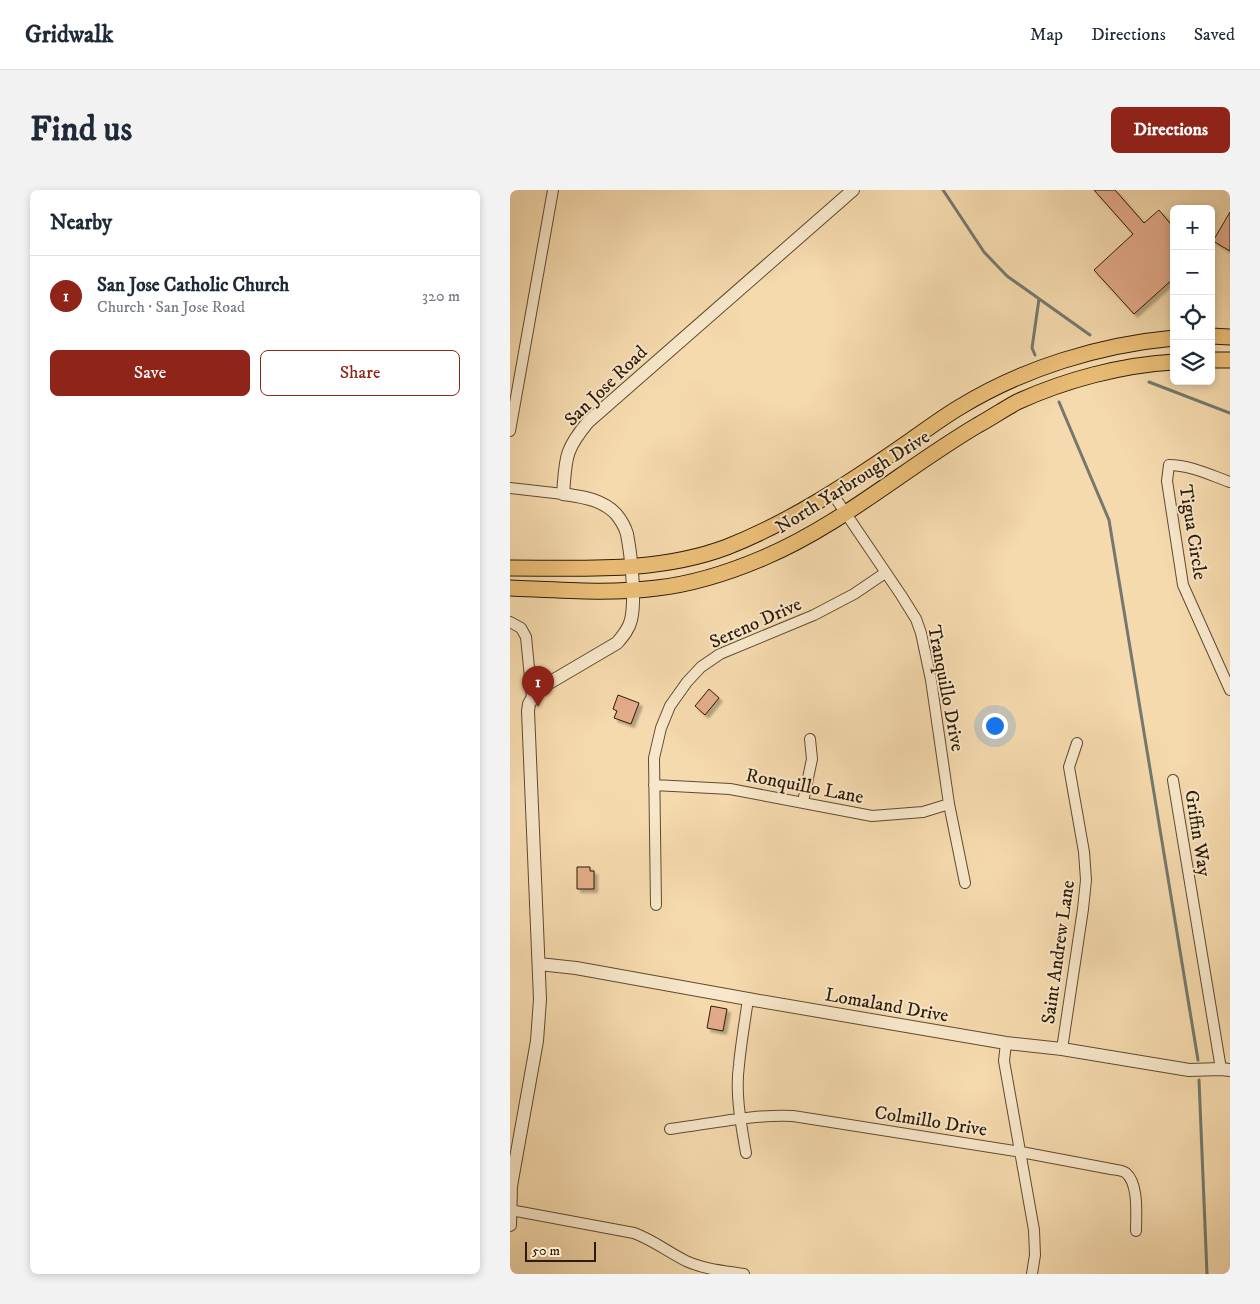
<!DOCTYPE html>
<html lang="en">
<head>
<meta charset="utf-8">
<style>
  :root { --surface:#fff; --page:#f2f2f3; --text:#1f2937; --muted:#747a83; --line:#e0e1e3; --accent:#8f2418 }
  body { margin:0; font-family:"IM FELL DW Pica",serif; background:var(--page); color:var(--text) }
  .controls { position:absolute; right:15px; top:15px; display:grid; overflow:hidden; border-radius:8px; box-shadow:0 2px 8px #0003 }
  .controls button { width:45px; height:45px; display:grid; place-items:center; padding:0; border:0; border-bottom:1px solid var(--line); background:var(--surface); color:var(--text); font:25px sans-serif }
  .scale { position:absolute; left:15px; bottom:12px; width:71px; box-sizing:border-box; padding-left:5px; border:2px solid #2d1b06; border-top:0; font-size:14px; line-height:18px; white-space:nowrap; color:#2d1b06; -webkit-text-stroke:4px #f8e7ca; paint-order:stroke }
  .you { position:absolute; left:484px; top:535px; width:18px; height:18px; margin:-12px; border:4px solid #fff; border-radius:50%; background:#1a73e8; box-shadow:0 0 0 8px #1a73e833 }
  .badge { display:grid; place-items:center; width:32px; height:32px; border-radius:50%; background:var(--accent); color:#fff; font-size:16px; font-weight:700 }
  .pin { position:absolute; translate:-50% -41px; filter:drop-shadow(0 1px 2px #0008) }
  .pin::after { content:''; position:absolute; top:26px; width:18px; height:15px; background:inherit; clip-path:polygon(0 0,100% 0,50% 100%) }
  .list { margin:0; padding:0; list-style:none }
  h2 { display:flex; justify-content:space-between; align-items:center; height:65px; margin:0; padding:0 20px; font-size:21px }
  h2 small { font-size:16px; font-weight:400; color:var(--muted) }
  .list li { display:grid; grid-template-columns:32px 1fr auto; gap:15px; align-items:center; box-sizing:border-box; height:80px; padding:0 20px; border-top:1px solid var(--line) }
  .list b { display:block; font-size:19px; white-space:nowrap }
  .list p { margin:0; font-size:16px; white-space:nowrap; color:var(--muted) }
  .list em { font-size:16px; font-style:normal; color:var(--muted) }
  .actions { display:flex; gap:10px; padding:15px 20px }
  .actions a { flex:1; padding:11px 0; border:1px solid var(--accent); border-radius:8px; text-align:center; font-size:18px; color:var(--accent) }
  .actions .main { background:var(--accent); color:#fff }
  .icon { flex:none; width:28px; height:28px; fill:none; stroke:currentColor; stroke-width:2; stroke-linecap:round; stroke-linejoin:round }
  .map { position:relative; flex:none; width:720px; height:1084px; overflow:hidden; border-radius:8px }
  header { display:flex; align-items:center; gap:30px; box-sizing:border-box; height:70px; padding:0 25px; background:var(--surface); border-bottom:1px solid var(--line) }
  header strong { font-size:24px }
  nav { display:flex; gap:28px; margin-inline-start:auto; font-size:18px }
  .intro { display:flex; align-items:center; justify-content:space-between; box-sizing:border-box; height:120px; padding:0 30px }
  h1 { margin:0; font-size:35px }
  .button { padding:12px 22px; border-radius:8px; background:var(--accent); color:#fff; font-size:18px; font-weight:700 }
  main { display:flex; gap:30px; padding:0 30px }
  aside { flex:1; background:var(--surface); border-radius:8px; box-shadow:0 2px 8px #0003 }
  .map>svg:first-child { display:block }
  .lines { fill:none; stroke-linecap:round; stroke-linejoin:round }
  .stream { stroke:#73796f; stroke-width:3 }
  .building { fill:#e3ab89; stroke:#2d1b06; filter:url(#shadow) }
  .minor-casing { stroke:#5f4b30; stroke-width:12 }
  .tertiary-casing { stroke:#5f4b30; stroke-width:14 }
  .primary-casing { stroke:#2d1b06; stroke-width:17 }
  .minor { stroke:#f8e7ca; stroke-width:10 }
  .tertiary { stroke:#f8e7ca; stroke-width:12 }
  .primary { stroke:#eabd76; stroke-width:15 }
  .labels { text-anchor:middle; stroke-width:4; stroke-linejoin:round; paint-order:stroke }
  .street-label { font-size:19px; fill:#2d1b06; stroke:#f8e7ca }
</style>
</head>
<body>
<header>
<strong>Gridwalk</strong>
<nav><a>Map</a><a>Directions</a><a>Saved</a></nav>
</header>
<div class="intro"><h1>Find us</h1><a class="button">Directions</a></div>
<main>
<aside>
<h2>Nearby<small></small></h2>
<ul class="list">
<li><span class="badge">1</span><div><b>San Jose Catholic Church</b><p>Church · San Jose Road</p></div><em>320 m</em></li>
</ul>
<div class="actions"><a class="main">Save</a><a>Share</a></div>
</aside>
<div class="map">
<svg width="720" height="1084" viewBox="0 0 720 1084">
  <defs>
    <filter id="shadow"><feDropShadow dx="3.5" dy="3.5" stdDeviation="1" flood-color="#0004"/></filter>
  </defs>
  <rect width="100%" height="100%" fill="#f5daad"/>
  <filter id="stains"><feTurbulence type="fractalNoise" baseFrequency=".004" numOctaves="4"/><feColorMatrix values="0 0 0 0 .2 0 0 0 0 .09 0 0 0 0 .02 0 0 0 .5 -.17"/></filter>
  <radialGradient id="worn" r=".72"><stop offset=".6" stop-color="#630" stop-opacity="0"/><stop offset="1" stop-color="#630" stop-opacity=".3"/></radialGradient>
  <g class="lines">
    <!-- stream -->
    <path class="stream" d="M 433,0 L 474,62 L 497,86 L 580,145
      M 525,165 L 522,158 L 529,109
      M 639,192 L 720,223
      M 549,212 L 599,330 L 688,870
      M 689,890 L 697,1084"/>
  </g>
  <!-- building -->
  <path class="building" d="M 584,0 L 605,0 L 634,33 L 649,20 L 664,38 L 664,88 L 624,124 L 584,80 L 623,44 Z
    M 720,22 L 720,61 L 703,51 Z
    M 199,499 L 209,508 L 195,525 L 185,516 Z
    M 108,505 L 129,513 L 121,534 L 104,528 L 107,521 L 103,519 Z
    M 67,677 L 80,677 L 80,681 L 84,681 L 84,699 L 67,699 Z
    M 201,816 L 217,819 L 213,841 L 197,838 Z"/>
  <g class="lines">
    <!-- minor casing -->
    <g class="minor-casing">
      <path id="minor" d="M 0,241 L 43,0
        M 720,292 C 700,285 680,275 659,275 L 657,291 L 673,395 L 720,500
        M 0,298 L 53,304
        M 322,303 L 391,405 L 406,429 L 411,443 L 421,490 L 439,614 L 455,693
        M 0,432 L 11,438 L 16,447 L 22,508
        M 663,590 L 711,879
        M 144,595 L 220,599 L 362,626 L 413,622 L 439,614
        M 293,612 L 302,569 L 300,549
        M 146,715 L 144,568 L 151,538 L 160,516 L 177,492 L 191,477 L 210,464 L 304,425 L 344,404 L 375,383
        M 496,853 L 494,871 L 524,1040 L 525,1065 L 522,1084
        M 552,859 L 573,719 L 576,690 L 574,662 L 559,577 L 567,553
        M 160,939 C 200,934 242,924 283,926 L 511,962 L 601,979 C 606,980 612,980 616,983 C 629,994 626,1025 626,1041
        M 236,963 C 231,934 225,904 229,875 C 231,853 235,831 238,809
        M 0,1020 L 124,1043 C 143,1050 158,1062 176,1071 C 193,1079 215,1081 234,1084"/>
    </g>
    <!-- tertiary casing -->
    <g class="tertiary-casing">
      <path id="tertiary" d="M 29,774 L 66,778 L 238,809 L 496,853 L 552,859 L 679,880 L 711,879 L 720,880
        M 0,1035 L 1,996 L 27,851 L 30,809 L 18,521 L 19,514 L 27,500 L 107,453 C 113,446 119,439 121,430 C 126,409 121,365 117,344 C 115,337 111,330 106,324 C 92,309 72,307 53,304 C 56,268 54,261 78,232 L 343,0"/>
    </g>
    <!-- primary casing -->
    <g class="primary-casing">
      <path id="primary" d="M 701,146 L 720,147
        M 701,170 L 720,170
        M 0,378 C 73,378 148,383 217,357 C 278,333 333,297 387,260 C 408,246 428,230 450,217 C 514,178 589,155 664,148
        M 0,398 C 49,400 99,404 147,398 C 183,394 220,382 253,368 C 331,335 395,278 468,235 C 481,228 494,219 507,212 C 555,190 611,175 664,172"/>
    </g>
    <!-- minor -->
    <use href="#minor" class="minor"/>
    <!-- tertiary -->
    <use href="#tertiary" class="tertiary"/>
    <!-- primary -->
    <use href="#primary" class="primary"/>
  </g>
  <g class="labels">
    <!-- street labels -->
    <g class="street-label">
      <text transform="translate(95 195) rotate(-44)" y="7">San Jose Road</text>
      <text transform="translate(342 291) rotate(-32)" y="7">North Yarbrough Drive</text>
      <text transform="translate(684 342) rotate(81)" y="7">Tigua Circle</text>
      <text transform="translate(245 432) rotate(-24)" y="7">Sereno Drive</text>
      <text transform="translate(437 498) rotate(79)" y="7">Tranquillo Drive</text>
      <text transform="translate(295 595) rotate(11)" y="7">Ronquillo Lane</text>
      <text transform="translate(689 643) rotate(81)" y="7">Griffin Way</text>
      <text transform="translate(547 762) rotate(-82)" y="7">Saint Andrew Lane</text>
      <text transform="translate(377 814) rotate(10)" y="7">Lomaland Drive</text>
      <text transform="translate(421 930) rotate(9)" y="7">Colmillo Drive</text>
    </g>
  </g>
  <rect width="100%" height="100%" filter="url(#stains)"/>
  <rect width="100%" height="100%" fill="url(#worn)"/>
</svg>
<div class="controls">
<button>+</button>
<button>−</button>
<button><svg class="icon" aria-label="locate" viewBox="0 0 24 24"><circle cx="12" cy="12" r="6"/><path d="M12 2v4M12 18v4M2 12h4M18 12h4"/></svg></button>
<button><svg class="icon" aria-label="layers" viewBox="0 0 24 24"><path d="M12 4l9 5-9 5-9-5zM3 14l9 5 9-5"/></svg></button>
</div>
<div class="scale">50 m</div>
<div class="you"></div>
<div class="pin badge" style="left:28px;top:517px">1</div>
</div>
</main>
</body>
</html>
